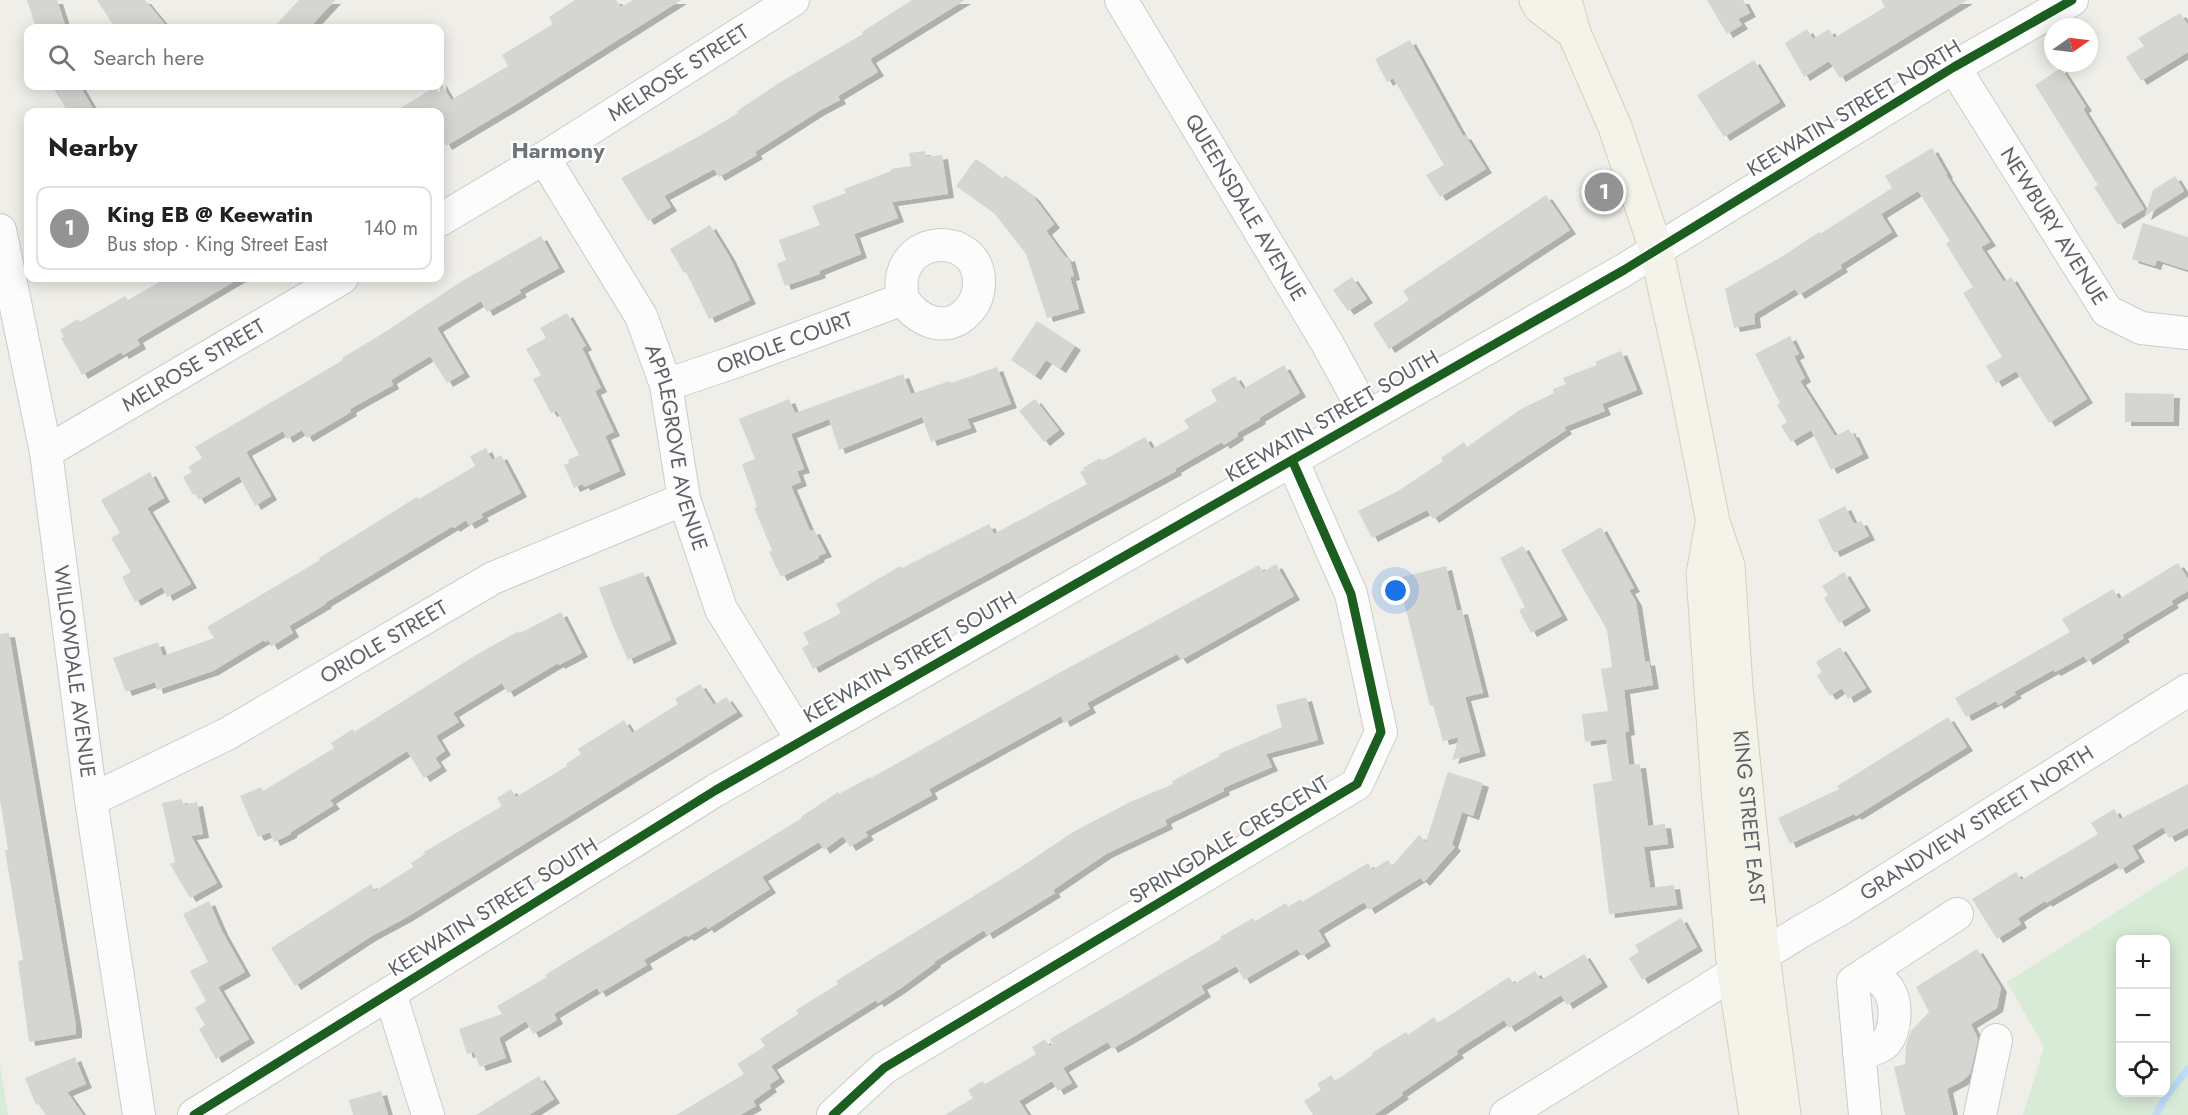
<!DOCTYPE html>
<html lang="en">
<head>
<meta charset="utf-8">
<style>
  :root { --surface:#fff; --page:#f6f6f6; --text:#202124; --muted:#757577; --line:#e0e0e0; --accent:#919395 }
  body { margin:0; font-family:Jost,sans-serif; background:var(--page); color:var(--text) }
  .controls { position:absolute; right:18px; bottom:18px; display:grid; overflow:hidden; border-radius:12px; box-shadow:0 3px 15px #0003 }
  .controls button { width:54px; height:54px; display:grid; place-items:center; padding:0; border:0; border-bottom:2px solid var(--line); background:var(--surface); color:var(--text); font:30px sans-serif }
  .compass { position:absolute; left:2044px; top:18px; width:54px; height:54px; border-radius:50%; background:var(--surface); box-shadow:0 3px 15px #0003; rotate:76deg }
  .you { position:absolute; left:1396px; top:591px; width:21px; height:21px; margin:-15px; border:4px solid #fff; border-radius:50%; background:#1a73e8; box-shadow:0 0 0 9px #1a73e833 }
  .badge { display:grid; place-items:center; width:39px; height:39px; border-radius:50%; background:var(--accent); color:#fff; font-size:20px; font-weight:700 }
  .pin { position:absolute; translate:-50% -50%; border:3px solid #fff; box-shadow:0 2px 6px #0006 }
  .list { margin:0; padding:0; list-style:none }
  h2 { display:flex; justify-content:space-between; align-items:center; height:78px; margin:0; padding:0 24px; font-size:26px }
  h2 small { font-size:20px; font-weight:400; color:var(--muted) }
  .list li { display:grid; grid-template-columns:39px 1fr auto; gap:18px; align-items:center; box-sizing:border-box; height:84px; margin:0 12px 12px; padding:0 12px; border:2px solid var(--line); border-radius:12px }
  .list b { display:block; font-size:22px; white-space:nowrap }
  .list p { margin:0; font-size:20px; white-space:nowrap; color:var(--muted) }
  .list em { font-size:20px; font-style:normal; color:var(--muted) }
  .icon { flex:none; width:33px; height:33px; fill:none; stroke:currentColor; stroke-width:2; stroke-linecap:round; stroke-linejoin:round }
  .map { position:relative; flex:none; width:2188px; height:1115px; overflow:hidden }
  .search { position:absolute; background:var(--surface); box-shadow:0 3px 15px #0003; left:24px; top:24px; width:420px; height:66px; display:flex; align-items:center; gap:15px; box-sizing:border-box; padding:0 21px; border-radius:12px; color:var(--muted); font-size:22px }
  .panel { position:absolute; background:var(--surface); box-shadow:0 3px 15px #0003; left:24px; top:108px; width:420px; height:174px; border-radius:12px }
  .map>svg:first-child { display:block }
  .green { fill:#d7ebd6; fill-rule:evenodd }
  .lines { fill:none; stroke-linecap:round; stroke-linejoin:round }
  .stream { stroke:#bedbf8; stroke-width:7 }
  .building { fill:#d5d5d2; filter:url(#shadow) }
  .minor-casing { stroke:#cccccb; stroke-width:34 }
  .major-casing { stroke:#d7d0b7; stroke-width:35 }
  .minor { stroke:#fdfcfc; stroke-width:32 }
  .major { stroke:#f4f3e9; stroke-width:33 }
  .cycleway-casing { stroke:#fff; stroke-width:13 }
  .cycleway { stroke:#1b5e20; stroke-width:9 }
  .labels { text-anchor:middle; stroke-width:4.5; stroke-linejoin:round; paint-order:stroke }
  .street-label { font-size:21px; fill:#5e6268; stroke:#fff }
  .neighbourhood-label { font-size:22px; font-weight:bold; fill:#6f747a; stroke:#fff }
</style>
</head>
<body>
<div class="map">
<svg width="2188" height="1115" viewBox="0 0 2188 1115">
  <defs>
    <filter id="shadow"><feDropShadow dx="6" dy="4" stdDeviation="0" flood-color="#0004"/></filter>
  </defs>
  <rect width="100%" height="100%" fill="#efeee9"/>
  <!-- green -->
  <path class="green" d="M 2188,866 L 2188,1115 L 2023,1115 L 2044,1047 L 2007,982 ZM 2120,940 L 2166,940 L 2166,1092 L 2120,1092 Z
    M 0,1065 L 8,1115 L 0,1115 Z"/>
  <g class="lines">
    <!-- stream -->
    <path class="stream" d="M 2156,1115 L 2165,1098 L 2188,1069"/>
  </g>
  <!-- building -->
  <path class="building" d="M 27,0 L 57,0 L 66,28 L 36,28 Z
    M 97,0 L 145,0 L 168,28 L 115,28 Z
    M 299,0 L 335,0 L 309,28 L 273,28 Z
    M 575,0 L 616,0 L 621,7 L 633,0 L 681,0 L 518,103 L 446,146 L 440,135 L 440,112 L 394,112 L 435,87 L 440,94 L 440,81 L 451,100 L 508,66 L 502,55 L 553,24 L 549,17 Z
    M 912,0 L 965,0 L 870,59 L 878,72 L 838,96 L 840,100 L 819,111 L 755,152 L 757,155 L 719,177 L 714,169 L 664,196 L 671,207 L 648,221 L 621,178 L 696,138 L 738,113 L 737,111 L 779,83 L 863,34 L 862,32 Z
    M 1707,0 L 1743,0 L 1750,13 L 1738,19 L 1742,25 L 1727,34 Z
    M 1881,0 L 1967,0 L 1840,78 L 1829,61 L 1804,77 L 1785,43 L 1807,29 L 1813,39 L 1829,29 L 1834,38 L 1885,7 Z
    M 2180,13 L 2188,25 L 2188,52 L 2141,81 L 2126,57 L 2144,46 L 2138,38 Z
    M 1410,40 L 1463,136 L 1465,135 L 1486,169 L 1440,197 L 1426,175 L 1444,165 L 1393,78 L 1387,82 L 1375,59 Z
    M 1754,60 L 1780,102 L 1724,137 L 1697,95 Z
    M 2061,68 L 2086,107 L 2083,109 L 2144,209 L 2118,225 L 2094,187 L 2098,185 L 2035,85 Z
    M 52,86 L 80,86 L 95,112 L 68,112 Z
    M 1932,148 L 1947,174 L 1946,175 L 1990,242 L 1981,247 L 2004,282 L 2011,277 L 2087,399 L 2049,423 L 2016,371 L 1996,383 L 1986,366 L 2002,357 L 1963,293 L 1973,287 L 1946,244 L 1950,241 L 1918,191 L 1881,214 L 1892,232 L 1840,265 L 1842,268 L 1799,295 L 1795,289 L 1754,314 L 1755,324 L 1734,328 L 1725,289 L 1783,256 L 1819,232 L 1820,234 L 1892,188 L 1885,176 Z
    M 925,151 L 926,157 L 942,155 L 948,194 L 892,202 L 898,218 L 854,234 L 861,254 L 819,271 L 820,274 L 785,286 L 777,264 L 786,260 L 779,240 L 820,225 L 812,206 L 846,193 L 844,189 L 891,171 L 891,169 L 911,166 L 909,153 Z
    M 976,159 L 1003,179 L 1005,175 L 1033,196 L 1054,224 L 1046,231 L 1066,258 L 1069,257 L 1074,276 L 1070,277 L 1079,309 L 1047,318 L 1026,254 L 994,213 L 956,186 Z
    M 2175,176 L 2184,191 L 2145,216 L 2153,190 Z
    M 1546,195 L 1570,230 L 1389,349 L 1373,324 L 1409,300 L 1403,291 Z
    M 2143,223 L 2188,237 L 2188,270 L 2157,260 L 2155,266 L 2132,259 Z
    M 710,225 L 729,256 L 750,300 L 709,319 L 686,272 L 684,273 L 670,249 Z
    M 541,236 L 559,268 L 519,290 L 521,293 L 487,312 L 481,301 L 437,328 L 464,373 L 447,383 L 430,356 L 391,380 L 393,385 L 350,409 L 351,412 L 307,438 L 302,430 L 287,439 L 283,431 L 246,452 L 271,496 L 255,506 L 239,476 L 199,500 L 195,494 L 193,495 L 183,477 L 192,472 L 188,467 L 202,458 L 195,447 L 343,360 L 342,358 L 385,332 L 462,281 Z
    M 1352,277 L 1367,299 L 1348,311 L 1333,290 Z
    M 166,278 L 240,278 L 137,339 L 140,345 L 123,355 L 121,352 L 82,375 L 61,338 L 64,337 L 60,330 L 78,319 L 80,322 L 125,296 L 128,300 Z
    M 567,313 L 586,346 L 582,348 L 601,388 L 595,391 L 614,432 L 605,436 L 620,471 L 584,487 L 583,484 L 574,488 L 564,465 L 569,463 L 568,460 L 579,455 L 557,411 L 551,413 L 533,379 L 541,375 L 526,349 L 546,338 L 540,328 Z
    M 1037,321 L 1075,346 L 1060,369 L 1046,360 L 1035,376 L 1011,360 Z
    M 1790,336 L 1799,354 L 1794,356 L 1805,378 L 1800,381 L 1835,436 L 1849,429 L 1851,434 L 1853,433 L 1863,454 L 1831,470 L 1811,430 L 1791,442 L 1781,426 L 1787,422 L 1777,405 L 1780,403 L 1755,354 Z
    M 1621,351 L 1637,390 L 1602,404 L 1605,411 L 1564,427 L 1566,430 L 1433,519 L 1427,510 L 1372,538 L 1358,511 L 1398,491 L 1443,461 L 1441,458 L 1464,442 L 1467,447 L 1521,409 L 1554,393 L 1553,389 L 1566,384 L 1563,378 L 1597,365 L 1595,362 Z
    M 1284,365 L 1300,393 L 1259,418 L 1260,420 L 1237,433 L 1238,436 L 1224,445 L 1222,442 L 1175,469 L 1176,471 L 813,669 L 802,648 L 809,644 L 803,633 L 841,613 L 836,604 L 900,566 L 902,568 L 989,524 L 994,534 L 1087,484 L 1080,472 L 1084,470 L 1083,468 L 1100,458 L 1101,460 L 1106,459 L 1145,437 L 1152,449 L 1189,428 L 1184,420 L 1217,401 L 1211,390 L 1235,376 L 1243,389 Z
    M 997,367 L 1011,404 L 967,419 L 971,428 L 931,442 L 922,417 L 839,450 L 829,419 L 791,434 L 804,469 L 797,471 L 801,482 L 791,486 L 810,531 L 814,530 L 826,553 L 818,556 L 819,558 L 781,577 L 769,552 L 772,550 L 754,508 L 757,507 L 742,464 L 755,459 L 739,419 L 789,399 L 795,413 L 903,374 L 911,394 L 950,381 L 951,383 Z
    M 2125,393 L 2174,394 L 2173,422 L 2125,422 Z
    M 1035,399 L 1059,430 L 1044,442 L 1019,411 Z
    M 486,448 L 492,460 L 501,455 L 521,493 L 481,514 L 483,517 L 469,525 L 466,520 L 454,528 L 453,526 L 325,603 L 326,604 L 289,626 L 293,633 L 272,646 L 268,640 L 265,642 L 264,640 L 213,671 L 157,690 L 155,682 L 126,692 L 113,658 L 158,642 L 163,656 L 214,638 L 207,627 L 320,560 L 319,558 L 417,497 L 419,499 L 475,466 L 470,456 Z
    M 150,472 L 164,498 L 147,508 L 191,584 L 167,597 L 162,587 L 135,602 L 122,577 L 131,572 L 111,538 L 120,533 L 101,500 Z
    M 1845,506 L 1854,524 L 1861,521 L 1869,536 L 1834,553 L 1818,520 Z
    M 1601,527 L 1634,588 L 1629,590 L 1636,602 L 1645,662 L 1649,661 L 1653,685 L 1624,690 L 1629,731 L 1625,732 L 1629,765 L 1640,764 L 1648,826 L 1665,824 L 1668,844 L 1644,847 L 1650,888 L 1674,885 L 1677,905 L 1609,914 L 1593,784 L 1612,781 L 1606,739 L 1585,742 L 1582,714 L 1608,711 L 1601,669 L 1612,667 L 1607,630 L 1561,550 Z
    M 1523,546 L 1562,616 L 1531,633 L 1519,610 L 1525,607 L 1500,558 Z
    M 2178,563 L 2188,579 L 2188,591 L 2171,601 L 2173,604 L 2122,635 L 2124,638 L 2087,661 L 2084,656 L 2055,672 L 2053,670 L 2014,692 L 2016,694 L 1998,705 L 1996,701 L 1966,717 L 1955,698 L 2070,632 L 2062,619 L 2113,589 L 2119,599 Z
    M 1276,564 L 1294,596 L 1181,660 L 1177,654 L 1138,675 L 1087,703 L 1090,709 L 1064,723 L 1061,716 L 929,789 L 932,795 L 865,832 L 868,836 L 850,847 L 843,836 L 824,850 L 819,842 L 762,877 L 770,889 L 708,929 L 706,926 L 688,937 L 686,935 L 644,960 L 647,965 L 600,993 L 597,988 L 554,1014 L 557,1020 L 533,1034 L 526,1021 L 499,1038 L 506,1058 L 480,1067 L 474,1052 L 467,1054 L 459,1029 L 502,1014 L 497,1006 L 547,977 L 545,975 L 802,818 L 801,817 L 838,792 L 839,794 L 870,777 L 871,778 L 1048,679 L 1259,565 L 1263,572 Z
    M 1446,566 L 1457,611 L 1462,610 L 1483,693 L 1465,697 L 1480,752 L 1452,760 L 1459,737 L 1443,741 L 1433,705 L 1430,706 L 1398,578 Z
    M 643,572 L 671,640 L 628,660 L 615,631 L 599,588 Z
    M 1844,572 L 1865,607 L 1839,623 L 1824,598 L 1828,595 L 1822,586 Z
    M 561,612 L 582,653 L 559,665 L 558,663 L 508,693 L 502,683 L 453,713 L 459,722 L 436,736 L 445,751 L 435,758 L 441,767 L 424,778 L 407,751 L 330,800 L 334,805 L 291,832 L 291,834 L 274,842 L 270,832 L 258,837 L 240,796 L 261,787 L 263,791 L 334,748 L 331,743 L 353,729 L 354,732 L 476,655 L 519,631 L 520,633 Z
    M 9,633 L 76,1026 L 76,1034 L 29,1042 L 18,961 L 23,960 L 5,850 L 8,850 L 0,800 L 0,634 Z
    M 1840,647 L 1866,688 L 1848,699 L 1842,688 L 1830,696 L 1817,676 L 1822,672 L 1816,662 Z
    M 700,684 L 714,705 L 726,697 L 737,712 L 407,917 L 370,937 L 295,986 L 271,948 L 371,884 L 375,891 L 413,867 L 411,863 L 425,854 L 424,852 L 502,806 L 497,798 L 511,789 L 516,797 L 567,766 L 566,764 L 581,754 L 578,749 L 624,720 L 632,733 L 678,704 L 675,699 Z
    M 1306,697 L 1318,740 L 1266,754 L 1272,767 L 1223,788 L 1224,791 L 1165,820 L 1167,825 L 1106,854 L 1053,890 L 1055,893 L 987,935 L 984,930 L 934,962 L 935,963 L 901,988 L 878,1003 L 876,1000 L 771,1066 L 779,1078 L 769,1085 L 771,1088 L 753,1101 L 756,1106 L 740,1115 L 676,1115 L 744,1074 L 737,1064 L 765,1046 L 760,1039 L 798,1014 L 796,1010 L 838,984 L 836,981 L 1021,867 L 1073,832 L 1130,802 L 1173,784 L 1172,781 L 1220,756 L 1219,754 L 1282,727 L 1276,705 Z
    M 1948,717 L 1967,747 L 1856,816 L 1854,814 L 1790,844 L 1778,818 L 1839,789 L 1837,786 Z
    M 1448,772 L 1483,783 L 1473,816 L 1462,812 L 1452,844 L 1455,847 L 1424,882 L 1420,878 L 1369,910 L 1364,902 L 1318,930 L 1325,942 L 1302,956 L 1297,949 L 1244,980 L 1236,966 L 1201,986 L 1205,993 L 1138,1034 L 1112,1049 L 1108,1042 L 1063,1068 L 1072,1083 L 1058,1091 L 1052,1081 L 1019,1101 L 1028,1115 L 945,1115 L 973,1098 L 968,1090 L 982,1081 L 985,1084 L 1036,1054 L 1032,1047 L 1045,1039 L 1049,1046 L 1053,1044 L 1050,1039 L 1221,939 L 1220,937 L 1253,918 L 1255,921 L 1286,903 L 1288,907 L 1301,899 L 1302,902 L 1368,863 L 1372,870 L 1388,860 L 1392,866 L 1419,835 L 1426,842 Z
    M 2188,784 L 2188,828 L 2169,838 L 2163,827 L 2132,846 L 2139,858 L 2120,870 L 2116,862 L 2046,903 L 2045,901 L 2018,918 L 2021,924 L 1997,939 L 1972,899 L 2016,872 L 2021,880 L 2098,834 L 2091,823 L 2114,809 L 2120,819 Z
    M 182,799 L 183,805 L 197,802 L 203,834 L 191,836 L 217,883 L 190,898 L 170,864 L 175,862 L 162,803 Z
    M 209,901 L 222,931 L 245,972 L 218,987 L 249,1039 L 216,1059 L 199,1029 L 205,1025 L 195,1008 L 206,1001 L 190,971 L 208,962 L 183,914 Z
    M 1681,918 L 1697,947 L 1642,980 L 1629,958 L 1639,952 L 1635,945 Z
    M 1977,949 L 2001,988 L 1997,1008 L 1971,1024 L 1978,1039 L 1970,1074 L 1962,1081 L 1947,1089 L 1953,1115 L 1905,1115 L 1894,1067 L 1905,1064 L 1906,1045 L 1911,1031 L 1929,1012 L 1916,987 Z
    M 1584,954 L 1602,983 L 1567,1005 L 1561,995 L 1509,1028 L 1504,1020 L 1456,1051 L 1458,1054 L 1401,1093 L 1403,1095 L 1374,1115 L 1313,1115 L 1304,1101 L 1321,1090 L 1317,1084 L 1331,1075 L 1335,1081 L 1373,1055 L 1372,1053 L 1406,1032 L 1408,1035 L 1434,1017 L 1438,1023 L 1509,977 L 1514,984 L 1535,971 L 1541,980 Z
    M 75,1057 L 86,1084 L 67,1092 L 83,1115 L 46,1115 L 38,1104 L 36,1105 L 25,1078 Z
    M 539,1076 L 554,1099 L 529,1115 L 476,1115 Z
    M 381,1091 L 388,1115 L 353,1115 L 349,1100 Z"/>
  <g class="lines">
    <!-- minor casing -->
    <g class="minor-casing">
      <g id="minor">
        <path id="s1" d="M 1121,0 L 1327,343 L 1367,416"/>
        <path id="s2" d="M 1954,67 L 2107,311 L 2141,328 L 2188,333"/>
        <path id="s3" d="M 544,158 L 641,316 L 666,385 L 684,499 L 721,609 L 802,740"/>
        <path id="s4" d="M 440,220 L 544,158 L 793,0"/>
        <path id="s5" d="M 0,230 L 46,452 L 91,800 L 139,1115"/>
        <path id="s6" d="M 666,385 L 734,362 L 903,299 C 889,233 979,228 979,282 C 979,293 976,303 968,311 C 947,335 917,321 903,299"/>
        <path id="s7" d="M 46,452 L 342,278"/>
        <path id="s8" d="M 91,800 L 227,734 L 493,578 L 684,499"/>
        <path d="M 390,993 L 428,1115"/>
        <path d="M 1859,1052 C 1868,1051 1880,1049 1886,1042 C 1896,1031 1897,1005 1890,992 C 1886,984 1877,977 1871,970"/>
        <path d="M 194,1115 L 716,790 L 1624,270 L 1954,67 L 2072,0"/>
        <path d="M 833,1115 L 884,1068 L 1357,784 L 1381,732 L 1351,594 L 1292,460"/>
        <path id="s9" d="M 1506,1115 L 1800,932 L 1842,908 L 2188,690"/>
        <path d="M 1865,1115 L 1853,982 L 1957,914"/>
        <path d="M 1980,1115 L 1996,1040"/>
      </g>
    </g>
    <!-- major casing -->
    <g class="major-casing">
      <g id="major">
        <path d="M 1536,0 L 1540,7 L 1574,33"/>
        <path id="s10" d="M 1565,0 L 1574,33 L 1615,127 L 1656,249 L 1685,379 L 1713,522 L 1728,566 L 1736,688 L 1763,956 L 1784,1115"/>
        <path d="M 1712,524 L 1703,574 L 1718,788 L 1734,973 L 1756,1115"/>
      </g>
    </g>
    <!-- minor -->
    <use href="#minor" class="minor"/>
    <!-- major -->
    <use href="#major" class="major"/>
    <!-- cycleway casing -->
    <g class="cycleway-casing">
      <path id="cycleway" d="M 194,1115 L 716,790 L 1624,270 L 1954,67 L 2072,0
        M 833,1115 L 884,1068 L 1357,784 L 1381,732 L 1351,594 L 1292,460"/>
    </g>
    <!-- cycleway -->
    <use href="#cycleway" class="cycleway"/>
  </g>
  <g class="labels">
    <!-- street labels -->
    <g class="street-label">
      <text dy="7" stroke="none"><textPath href="#s4" startOffset="280">MELROSE STREET</textPath></text>
      <text transform="translate(1854 108) rotate(-31)" y="7">KEEWATIN STREET NORTH</text>
      <text dy="7" stroke="none"><textPath href="#s1" startOffset="242">QUEENSDALE AVENUE</textPath></text>
      <text dy="7" stroke="none"><textPath href="#s2" startOffset="188">NEWBURY AVENUE</textPath></text>
      <text dy="7" stroke="none"><textPath href="#s6" startOffset="126">ORIOLE COURT</textPath></text>
      <text dy="7" stroke="none"><textPath href="#s7" startOffset="171">MELROSE STREET</textPath></text>
      <text transform="translate(1332 416) rotate(-30)" y="7">KEEWATIN STREET SOUTH</text>
      <text dy="7" stroke="none"><textPath href="#s3" startOffset="322">APPLEGROVE AVENUE</textPath></text>
      <text dy="7" stroke="none"><textPath href="#s8" startOffset="333">ORIOLE STREET</textPath></text>
      <text transform="translate(910 657) rotate(-30)" y="7">KEEWATIN STREET SOUTH</text>
      <text dy="7" stroke="none"><textPath href="#s5" startOffset="448">WILLOWDALE AVENUE</textPath></text>
      <text dy="7" stroke="none"><textPath href="#s10" startOffset="843">KING STREET EAST</textPath></text>
      <text dy="7" stroke="none"><textPath href="#s9" startOffset="554">GRANDVIEW STREET NORTH</textPath></text>
      <text transform="translate(1229 840) rotate(-31)" y="7">SPRINGDALE CRESCENT</text>
      <text transform="translate(493 907) rotate(-32)" y="7">KEEWATIN STREET SOUTH</text>
    </g>
    <!-- neighbourhood labels -->
    <g class="neighbourhood-label">
      <text x="558" y="158">Harmony</text>
    </g>
  </g>
</svg>
<div class="controls">
<button>+</button>
<button>−</button>
<button><svg class="icon" aria-label="locate" viewBox="0 0 24 24"><circle cx="12" cy="12" r="6"/><path d="M12 2v4M12 18v4M2 12h4M18 12h4"/></svg></button>
</div>
<svg class="compass" viewBox="-18 -18 36 36"><path d="M0-13l5 13h-10z" fill="#e53935"/><path d="M0 13l5-13h-10z" fill="#757577"/></svg>
<div class="you"></div>
<div class="pin badge" style="left:1604px;top:192px">1</div>
<div class="search"><svg class="icon" aria-label="search" viewBox="0 0 24 24"><circle cx="10" cy="10" r="6"/><path d="M15 15l6 6"/></svg>Search here</div>
<section class="panel">
<h2>Nearby<small></small></h2>
<ul class="list">
<li><span class="badge">1</span><div><b>King EB @ Keewatin</b><p>Bus stop · King Street East</p></div><em>140 m</em></li>
</ul>
</section>
</div>
</body>
</html>
